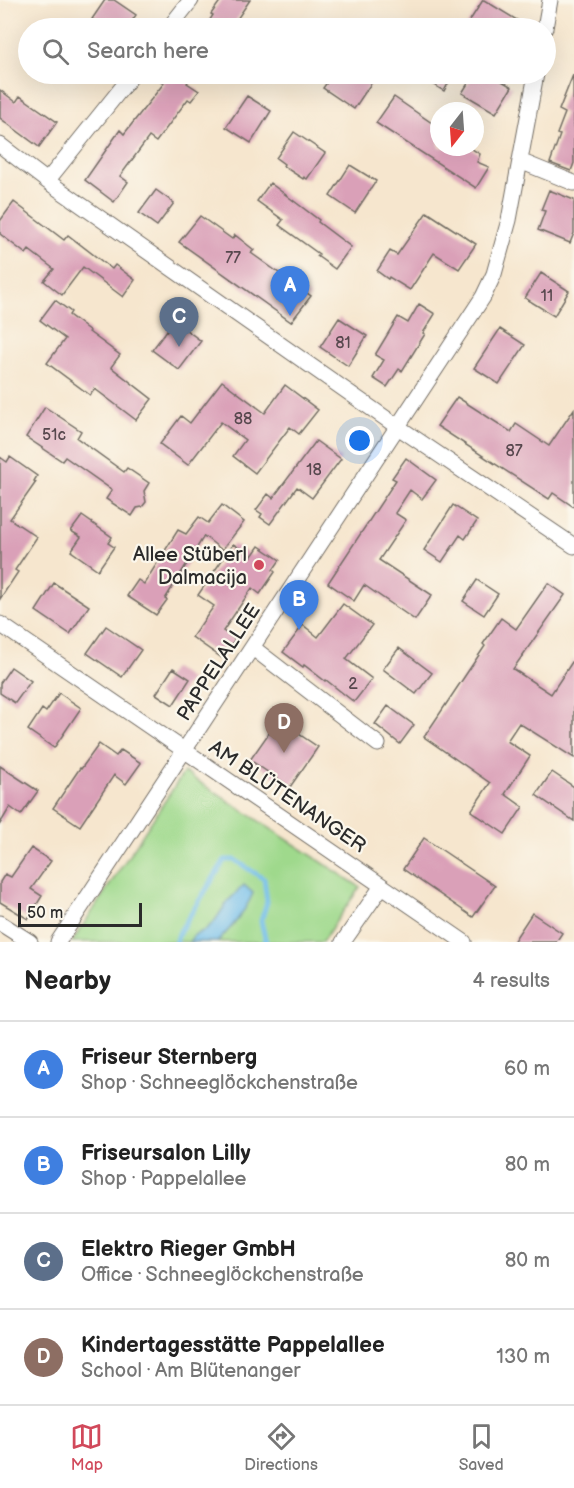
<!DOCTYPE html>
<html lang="en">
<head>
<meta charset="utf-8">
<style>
  :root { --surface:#fff; --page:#f2f2f2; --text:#222; --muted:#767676; --line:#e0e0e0; --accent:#d1495b }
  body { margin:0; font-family:"Balsamiq Sans",sans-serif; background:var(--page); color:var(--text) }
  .compass { position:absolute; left:430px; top:102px; width:54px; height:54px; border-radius:50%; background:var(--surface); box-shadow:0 6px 24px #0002; rotate:197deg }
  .scale { position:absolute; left:18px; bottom:15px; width:124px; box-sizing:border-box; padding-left:6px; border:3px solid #2b2b2b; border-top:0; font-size:16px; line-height:21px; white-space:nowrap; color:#2b2b2b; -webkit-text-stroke:4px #fbf7ec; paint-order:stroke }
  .you { position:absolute; left:360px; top:441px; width:21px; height:21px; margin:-15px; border:4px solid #fff; border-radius:50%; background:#1a73e8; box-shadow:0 0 0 9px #1a73e833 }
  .badge { display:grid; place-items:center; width:39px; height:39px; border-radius:50%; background:var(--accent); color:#fff; font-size:20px; font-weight:700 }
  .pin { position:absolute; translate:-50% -50px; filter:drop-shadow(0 2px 3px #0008) }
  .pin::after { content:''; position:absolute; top:32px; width:21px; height:18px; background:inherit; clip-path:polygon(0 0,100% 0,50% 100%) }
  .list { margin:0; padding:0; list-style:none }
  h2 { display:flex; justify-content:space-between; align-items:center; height:78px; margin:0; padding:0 24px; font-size:26px }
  h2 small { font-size:20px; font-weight:400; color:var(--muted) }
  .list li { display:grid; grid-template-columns:39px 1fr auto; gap:18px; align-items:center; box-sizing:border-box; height:96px; padding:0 24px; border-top:2px solid var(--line) }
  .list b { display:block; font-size:22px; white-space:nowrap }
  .list p { margin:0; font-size:20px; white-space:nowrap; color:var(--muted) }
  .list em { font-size:20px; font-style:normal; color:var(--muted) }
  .icon { flex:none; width:33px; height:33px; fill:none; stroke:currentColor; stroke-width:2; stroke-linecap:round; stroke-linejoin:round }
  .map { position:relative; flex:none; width:574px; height:942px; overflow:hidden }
  .search { position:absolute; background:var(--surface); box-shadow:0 6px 24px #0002; left:18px; right:18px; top:18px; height:66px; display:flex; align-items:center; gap:15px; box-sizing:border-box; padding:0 21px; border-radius:33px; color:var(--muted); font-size:22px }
  .sheet { height:462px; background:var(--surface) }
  nav { display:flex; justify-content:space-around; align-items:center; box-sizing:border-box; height:84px; border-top:2px solid var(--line); background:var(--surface); font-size:16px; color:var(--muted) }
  nav a { display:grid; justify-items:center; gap:3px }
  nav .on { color:var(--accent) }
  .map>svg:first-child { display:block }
  .green { fill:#9fd98c; stroke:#65825c; stroke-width:1.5 }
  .water { fill:#70bdea; stroke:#4e748a; stroke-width:1.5 }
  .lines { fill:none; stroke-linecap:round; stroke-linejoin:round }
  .stream { stroke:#70bdea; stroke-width:5 }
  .building { fill:#daa0b8 }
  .minor-casing { stroke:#726c64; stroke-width:17 }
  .minor { stroke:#fff; stroke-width:15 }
  .poi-dot { fill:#d1495b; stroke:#fbf7ec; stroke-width:2 }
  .labels { text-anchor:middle; stroke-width:4.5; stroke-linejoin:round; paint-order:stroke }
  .number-label { font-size:16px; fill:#57484e }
  .poi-label { font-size:20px; fill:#2b2b2b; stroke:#fbf7ec; text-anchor:end }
  .street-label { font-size:20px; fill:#2b2b2b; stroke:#fbf7ec }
</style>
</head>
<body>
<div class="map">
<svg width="574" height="942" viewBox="0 0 574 942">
  <rect width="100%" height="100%" fill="#fbf7ec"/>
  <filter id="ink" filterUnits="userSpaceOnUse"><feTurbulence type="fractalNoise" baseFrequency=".0167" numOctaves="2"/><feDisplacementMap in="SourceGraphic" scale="12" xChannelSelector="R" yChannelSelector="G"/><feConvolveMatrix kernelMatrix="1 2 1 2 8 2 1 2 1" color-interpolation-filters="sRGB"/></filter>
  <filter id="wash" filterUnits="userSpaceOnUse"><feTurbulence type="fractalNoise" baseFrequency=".008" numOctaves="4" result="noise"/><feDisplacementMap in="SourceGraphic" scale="24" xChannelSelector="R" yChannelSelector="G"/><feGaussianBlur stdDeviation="1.35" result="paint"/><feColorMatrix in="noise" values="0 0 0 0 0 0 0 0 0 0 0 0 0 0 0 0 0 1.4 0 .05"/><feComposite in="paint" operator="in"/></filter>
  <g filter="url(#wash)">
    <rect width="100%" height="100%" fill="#f6e6ce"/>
    <!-- green -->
    <path class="green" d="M 184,772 L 360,887 L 322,942 L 72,942 Z"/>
    <!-- water -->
    <path class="water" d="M 244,885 L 253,893 C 245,912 234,925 219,940 L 217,942 L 189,942 L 194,935 L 205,930 L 214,922 L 228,901 Z"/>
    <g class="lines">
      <!-- stream -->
      <path class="stream" d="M 176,942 L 180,931 L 225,860 L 235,860 L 264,879 L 267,902 L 261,921 L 266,942"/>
    </g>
    <g id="blocks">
      <!-- building -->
      <path class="building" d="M 105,0 L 114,0 L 136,15 L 127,28 L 106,28 L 92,19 Z
        M 221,0 L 250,0 L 231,28 L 215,28 L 208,23 L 213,15 L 211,14 Z
        M 483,0 L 484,0 L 530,28 L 465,28 Z
        M 150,74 L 193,74 L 187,83 L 199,91 L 191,101 L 188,99 L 156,142 L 149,137 L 120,176 L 128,182 L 114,202 L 85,180 L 120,130 L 124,134 L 164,83 Z
        M 333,74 L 359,74 L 372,82 L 354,109 L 323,88 Z
        M 415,74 L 440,74 L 450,80 L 444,91 Z
        M 474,74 L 490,74 L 512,87 L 496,113 L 462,93 Z
        M 573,75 L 574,163 L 571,171 L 550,163 L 560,135 L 557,134 L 565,113 L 559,110 Z
        M 0,90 L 16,102 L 20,96 L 57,122 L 39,147 L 0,118 Z
        M 247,96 L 271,111 L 251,143 L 226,127 Z
        M 394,97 L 439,128 L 439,147 L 469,147 L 480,154 L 477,162 L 489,167 L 476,188 L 376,123 Z
        M 294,132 L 325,153 L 307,179 L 304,177 L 303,179 L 283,166 L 284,164 L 276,158 Z
        M 350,165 L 376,181 L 355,213 L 330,196 Z
        M 270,183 L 319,220 L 318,222 L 351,247 L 335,269 L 317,256 L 319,254 L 279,225 L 283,220 L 257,201 Z
        M 156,190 L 174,203 L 157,226 L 139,213 Z
        M 549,190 L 574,200 L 574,233 L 570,243 L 538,230 L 545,211 L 541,210 Z
        M 14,202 L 64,240 L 68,235 L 112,269 L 115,265 L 135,280 L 123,297 L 83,267 L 62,295 L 44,281 L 54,269 L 29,250 L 26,254 L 0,234 L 0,221 Z
        M 427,212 L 476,244 L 459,269 L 434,253 L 410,290 L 389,277 L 388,279 L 377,271 L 390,251 L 397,255 Z
        M 200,216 L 232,239 L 235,235 L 254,250 L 251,253 L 311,296 L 291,322 L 179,242 Z
        M 541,273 L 569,291 L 554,316 L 525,298 Z
        M 55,300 L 71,312 L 69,315 L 90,331 L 89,332 L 120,355 L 111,367 L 152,399 L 136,420 L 95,389 L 90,395 L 47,363 L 65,339 L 40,320 Z
        M 419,304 L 435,314 L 423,333 L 425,334 L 402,371 L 399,369 L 387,387 L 373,378 L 384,360 L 375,355 L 398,317 L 408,323 Z
        M 339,318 L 367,336 L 348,366 L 320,347 Z
        M 174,321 L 201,341 L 179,370 L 152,350 Z
        M 500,329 L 525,345 L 499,384 L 474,368 Z
        M 222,381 L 265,413 L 285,385 L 318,410 L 299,434 L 290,427 L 255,473 L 233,456 L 245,440 L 221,422 L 188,465 L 160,444 L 181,416 L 190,423 Z
        M 457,397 L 511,432 L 516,424 L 549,446 L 574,409 L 574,507 L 553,493 L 549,499 L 437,426 Z
        M 45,407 L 81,431 L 77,438 L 124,472 L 127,468 L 149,483 L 144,491 L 146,502 L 142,507 L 137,508 L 132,516 L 106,499 L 112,490 L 65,457 L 62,461 L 26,437 Z
        M 316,441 L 341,459 L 312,498 L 297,487 L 270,524 L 260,517 L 262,514 L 256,510 L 268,494 L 273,498 Z
        M 0,457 L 7,462 L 10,457 L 37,476 L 34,481 L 36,482 L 10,519 L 37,537 L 15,570 L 18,572 L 0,599 Z
        M 406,458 L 436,480 L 422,499 L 410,490 L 395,513 L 406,520 L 379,560 L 432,595 L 415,620 L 364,585 L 354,601 L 328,583 L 396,480 L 392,478 Z
        M 222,505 L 244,522 L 222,550 L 204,536 L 165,599 L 167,600 L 156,615 L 127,596 L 138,580 L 144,584 L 178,530 L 186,534 L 199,517 L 208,523 Z
        M 453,505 L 477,521 L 465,539 L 460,535 L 442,562 L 424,550 Z
        M 82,516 L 112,537 L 108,543 L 114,547 L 98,570 L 71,551 L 81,537 L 71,531 Z
        M 233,544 L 252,556 L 259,546 L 280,560 L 273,570 L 275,572 L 260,594 L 252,588 L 223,631 L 235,639 L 222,658 L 192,637 L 214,606 L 198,595 Z
        M 477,580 L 498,594 L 484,615 L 463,601 Z
        M 54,583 L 89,606 L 70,634 L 36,611 Z
        M 548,583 L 565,595 L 513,669 L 551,694 L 574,659 L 574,758 L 519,723 L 507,741 L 530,756 L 505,794 L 523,807 L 505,834 L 471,811 L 490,783 L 424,737 L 485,646 L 483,644 L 501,618 L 516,629 Z
        M 343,604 L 372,625 L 346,659 L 372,679 L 354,702 L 326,680 L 325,681 L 304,665 L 303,667 L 283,652 L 303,625 L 318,637 Z
        M 106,626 L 141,650 L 122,677 L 87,653 Z
        M 399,648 L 432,673 L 416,694 L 383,669 Z
        M 11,667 L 31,681 L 15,703 L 0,693 L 0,683 Z
        M 173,668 L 190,679 L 173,705 L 156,694 Z
        M 59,693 L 81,708 L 54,748 L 28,730 L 42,709 L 46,712 Z
        M 388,706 L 414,725 L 400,744 L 375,724 Z
        M 278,720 L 318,747 L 290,787 L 250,760 Z
        M 99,744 L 116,756 L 121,750 L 141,763 L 126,784 L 114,775 L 80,826 L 53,808 L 80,768 L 81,769 Z
        M 0,766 L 38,791 L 21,815 L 10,807 L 0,824 Z
        M 552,772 L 574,787 L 574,821 L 536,795 Z
        M 424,838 L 495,886 L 473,917 L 403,869 Z
        M 31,848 L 51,861 L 31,889 L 42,896 L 28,919 L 0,902 L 0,882 L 5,874 L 11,877 Z
        M 532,913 L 562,933 L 556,942 L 513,942 Z"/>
    </g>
  </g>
  <g filter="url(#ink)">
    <use href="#blocks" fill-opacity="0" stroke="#726c64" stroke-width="1.5"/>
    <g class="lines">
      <!-- minor casing -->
      <g class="minor-casing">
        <path id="minor" d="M 169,28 L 191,0
          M 545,28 L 550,0
          M 0,145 L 47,181 L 398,427 L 574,546
          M 520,161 L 574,183
          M 47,181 L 133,74
          M 0,624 L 464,942
          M 253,648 L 378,744
          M 0,923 L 30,942
          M 58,942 L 483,297 L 494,274 L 509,220 L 536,74
          M 343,942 L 382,886"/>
      </g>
      <!-- minor -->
      <use href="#minor" class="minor"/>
    </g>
  </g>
  <!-- markers -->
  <circle class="poi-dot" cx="259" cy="565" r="6"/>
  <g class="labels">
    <!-- number labels -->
    <g class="number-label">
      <text x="233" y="263">77</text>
      <text x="547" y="301">11</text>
      <text x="343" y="348">81</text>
      <text x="243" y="424">88</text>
      <text x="54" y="440">51c</text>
      <text x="514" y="456">87</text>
      <text x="314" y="475">18</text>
      <text x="353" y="689">2</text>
    </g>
    <!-- poi labels -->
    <g class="poi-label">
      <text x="247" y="561">Allee Stüberl<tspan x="247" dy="23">Dalmacija</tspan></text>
    </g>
    <!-- street labels -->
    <g class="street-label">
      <text transform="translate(218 662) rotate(-57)" y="7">PAPPELALLEE</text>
      <text transform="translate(288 796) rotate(34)" y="7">AM BLÜTENANGER</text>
    </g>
  </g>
</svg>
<svg class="compass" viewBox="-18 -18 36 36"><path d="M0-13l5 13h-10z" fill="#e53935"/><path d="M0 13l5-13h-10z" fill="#767676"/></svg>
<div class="scale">50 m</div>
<div class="you"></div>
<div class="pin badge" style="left:290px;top:316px;background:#3f7fe0">A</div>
<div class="pin badge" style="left:299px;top:630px;background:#3f7fe0">B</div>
<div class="pin badge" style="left:179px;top:347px;background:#5c6f8a">C</div>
<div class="pin badge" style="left:284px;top:753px;background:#8d6e63">D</div>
<div class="search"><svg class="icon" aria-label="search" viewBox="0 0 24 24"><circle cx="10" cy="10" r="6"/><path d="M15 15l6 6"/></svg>Search here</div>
</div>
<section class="sheet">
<h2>Nearby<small>4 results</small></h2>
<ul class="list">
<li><span class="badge" style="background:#3f7fe0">A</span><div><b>Friseur Sternberg</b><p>Shop · Schneeglöckchenstraße</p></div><em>60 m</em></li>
<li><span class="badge" style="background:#3f7fe0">B</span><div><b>Friseursalon Lilly</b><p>Shop · Pappelallee</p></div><em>80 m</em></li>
<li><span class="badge" style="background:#5c6f8a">C</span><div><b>Elektro Rieger GmbH</b><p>Office · Schneeglöckchenstraße</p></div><em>80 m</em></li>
<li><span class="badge" style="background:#8d6e63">D</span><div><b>Kindertagesstätte Pappelallee</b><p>School · Am Blütenanger</p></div><em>130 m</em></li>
</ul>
</section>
<nav>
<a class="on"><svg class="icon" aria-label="map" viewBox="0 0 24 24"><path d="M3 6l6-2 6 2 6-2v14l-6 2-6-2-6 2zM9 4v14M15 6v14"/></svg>Map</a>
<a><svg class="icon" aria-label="directions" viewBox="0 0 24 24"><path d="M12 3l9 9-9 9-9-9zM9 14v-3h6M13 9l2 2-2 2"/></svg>Directions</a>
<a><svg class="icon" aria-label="saved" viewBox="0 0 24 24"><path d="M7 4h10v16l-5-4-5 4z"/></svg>Saved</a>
</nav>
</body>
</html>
